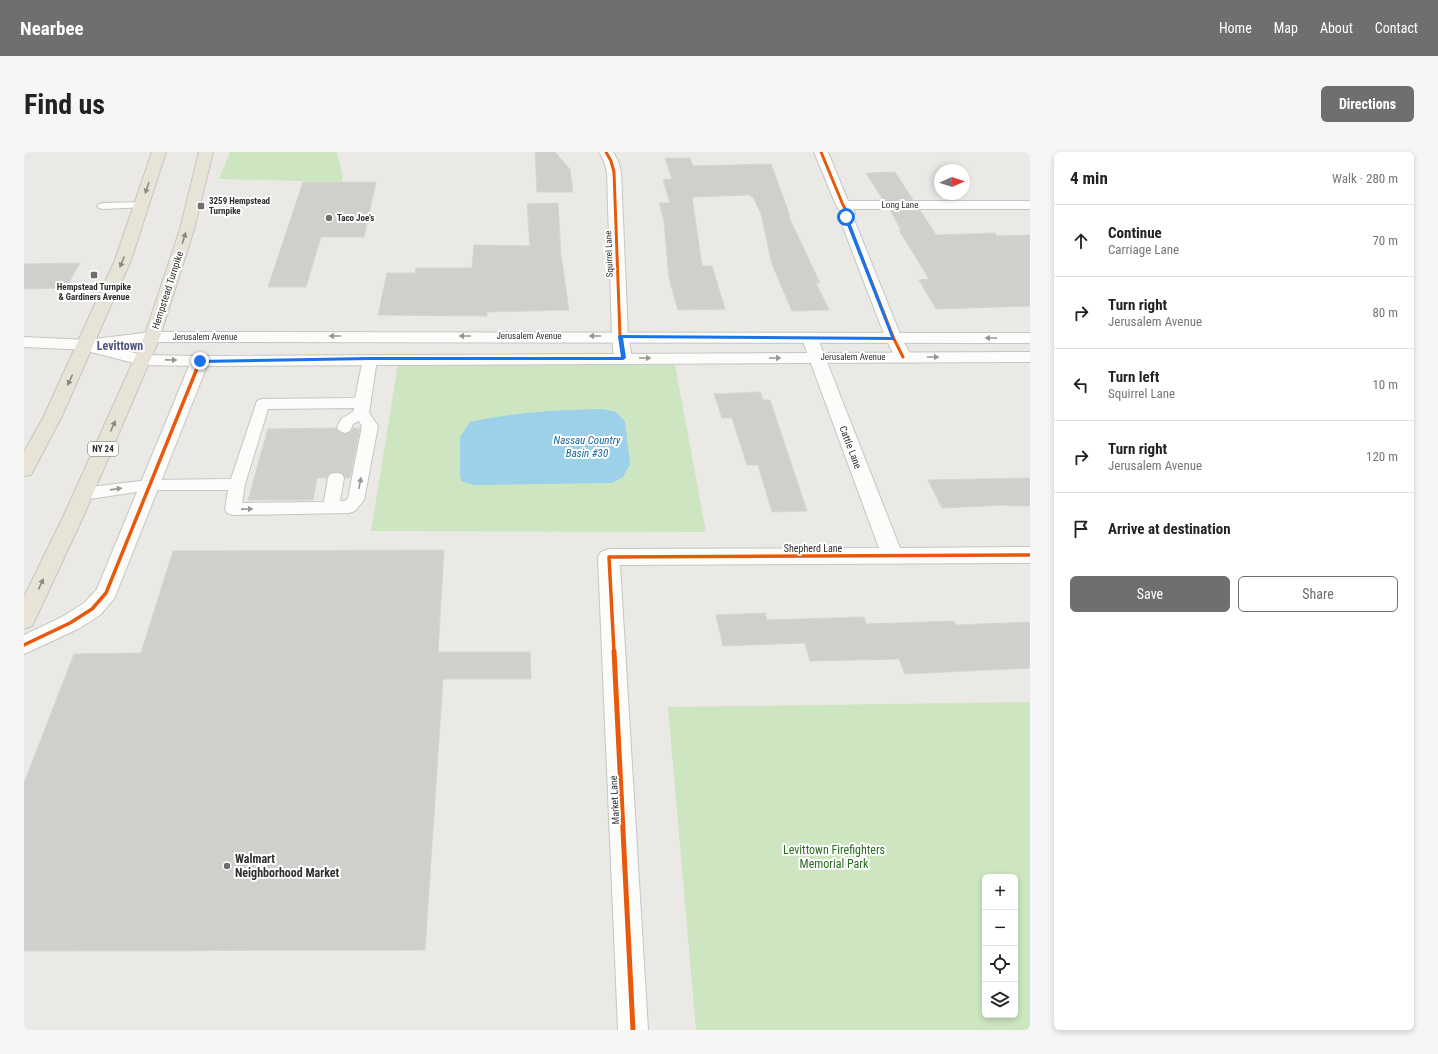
<!DOCTYPE html>
<html lang="en">
<head>
<meta charset="utf-8">
<style>
  :root { --surface:#fff; --page:#f6f6f6; --text:#222; --muted:#767676; --line:#e0e0e0; --accent:#706f6e }
  body { margin:0; font-family:"Roboto Condensed",sans-serif; background:var(--page); color:var(--text) }
  .controls { position:absolute; right:12px; bottom:12px; display:grid; overflow:hidden; border-radius:6px; box-shadow:0 2px 6px #0003 }
  .controls button { width:36px; height:36px; display:grid; place-items:center; padding:0; border:0; border-bottom:1px solid var(--line); background:var(--surface); color:var(--text); font:20px sans-serif }
  .compass { position:absolute; left:910px; top:12px; width:36px; height:36px; border-radius:50%; background:var(--surface); box-shadow:0 2px 6px #0003; rotate:87deg }
  .stop { position:absolute; width:12px; height:12px; margin:-9px; border:3px solid #1a73e8; border-radius:50%; background:#fff }
  .stop.end { background:#1a73e8; border-color:#fff; box-shadow:0 1px 4px #0008 }
  .list { margin:0; padding:0; list-style:none }
  h2 { display:flex; justify-content:space-between; align-items:center; height:52px; margin:0; padding:0 16px; font-size:17px }
  h2 small { font-size:13px; font-weight:400; color:var(--muted) }
  .list li { display:grid; grid-template-columns:26px 1fr auto; gap:12px; align-items:center; box-sizing:border-box; height:72px; padding:0 16px; border-top:1px solid var(--line) }
  .list b { display:block; font-size:15px; white-space:nowrap }
  .list p { margin:0; font-size:13px; white-space:nowrap; color:var(--muted) }
  .list em { font-size:13px; font-style:normal; color:var(--muted) }
  .actions { display:flex; gap:8px; padding:12px 16px }
  .actions a { flex:1; padding:9px 0; border:1px solid var(--accent); border-radius:6px; text-align:center; font-size:14px; color:var(--accent) }
  .actions .main { background:var(--accent); color:#fff }
  .icon { flex:none; width:22px; height:22px; fill:none; stroke:currentColor; stroke-width:2; stroke-linecap:round; stroke-linejoin:round }
  .map { position:relative; flex:none; width:1006px; height:878px; overflow:hidden; border-radius:6px }
  header { display:flex; align-items:center; gap:24px; box-sizing:border-box; height:56px; padding:0 20px; background:var(--accent); color:#fff }
  header strong { font-size:19px }
  nav { display:flex; gap:22px; margin-inline-start:auto; font-size:14px }
  .intro { display:flex; align-items:center; justify-content:space-between; box-sizing:border-box; height:96px; padding:0 24px }
  h1 { margin:0; font-size:28px }
  .button { padding:10px 18px; border-radius:6px; background:var(--accent); color:#fff; font-size:14px; font-weight:700 }
  main { display:flex; gap:24px; padding:0 24px }
  aside { flex:1; background:var(--surface); border-radius:6px; box-shadow:0 2px 6px #0003 }
  .map>svg:first-child { display:block }
  .green { fill:#cde5c0; fill-rule:evenodd }
  .water { fill:#9cd1e9 }
  .building { fill:#d0cfcc; stroke:#d6d5d1 }
  .lines { fill:none; stroke-linecap:round; stroke-linejoin:round }
  .service-casing { stroke:#c6c5c4; stroke-width:2 }
  .minor-casing { stroke:#c6c5c4; stroke-width:2 }
  .secondary-casing { stroke:#c6c5c4; stroke-width:2 }
  .primary-casing { stroke:#c6c5c4; stroke-width:2 }
  .service { fill:#fcfcfb; fill-rule:evenodd }
  .minor { fill:#fcfcfb; fill-rule:evenodd }
  .secondary { fill:#fcfcfb; fill-rule:evenodd }
  .primary { fill:#e7e4d7; fill-rule:evenodd }
  .cycleway-far2-casing { stroke:#fff; stroke-width:4.5 }
  .cycleway-far1-casing { stroke:#fff; stroke-width:6 }
  .cycleway-casing { stroke:#fff; stroke-width:8 }
  .cycleway-far2 { stroke:#e8590c; stroke-width:3 }
  .cycleway-far1 { stroke:#e8590c; stroke-width:3.5 }
  .cycleway { stroke:#e8590c; stroke-width:5 }
  .oneway { fill:#8a8982 }
  .oneway2 { fill:#959594 }
  .route { fill:#1a73e8 }
  .poi-dot { fill:#706f6e; stroke:#fff; stroke-width:1.5 }
  .labels { text-anchor:middle; stroke-width:4; stroke-linejoin:round; paint-order:stroke }
  .far-poi-label { font-size:9px; font-weight:bold; fill:#2e2e2e; stroke:#fff; text-anchor:start }
  .far-street-label { font-size:9px; fill:#2e2e2e; stroke:#fff }
  .shield { fill:#fff; stroke:#6d6d6d; stroke-width:1 }
  .shield-label { font-size:9px; font-weight:bold; fill:#2e2e2e }
  .street-label { font-size:10px; fill:#2e2e2e; stroke:#fff }
  .water-label { font-size:11px; font-style:italic; fill:#14669c; stroke:#fff }
  .far-district-label { font-size:12px; font-weight:bold; fill:#4f557e; stroke:#fff }
  .near-park-label { font-size:12px; fill:#2a6a1f; stroke:#fff }
  .near-poi-label { font-size:12px; font-weight:bold; fill:#2e2e2e; stroke:#fff; text-anchor:start }
</style>
</head>
<body>
<header>
<strong>Nearbee</strong>
<nav><a>Home</a><a>Map</a><a>About</a><a>Contact</a></nav>
</header>
<div class="intro"><h1>Find us</h1><a class="button">Directions</a></div>
<main>
<div class="map">
<svg width="1006" height="878" viewBox="0 0 1006 878">
  <rect width="100%" height="100%" fill="#ebe9e5"/>
  <!-- green -->
  <path class="green" d="M 206,0 L 313,0 L 319,25 L 318,30 L 195,27 Z
    M 374,212 L 651,213 L 682,380 L 347,379 Z
    M 1006,550 L 1006,878 L 672,878 L 644,555 ZM 961,725 L 991,725 L 991,863 L 961,863 Z"/>
  <!-- water -->
  <path class="water" d="M 578,257 L 592,260 L 601,270 L 606,312 L 599,325 L 588,331 L 450,333 L 437,329 L 436,322 L 436,285 L 446,270 C 490,260 534,258 578,257 Z"/>
  <!-- building -->
  <path class="building" d="M 511,0 L 531,0 L 546,17 L 549,40 L 513,40 Z
    M 641,6 L 666,6 L 669,14 L 747,12 L 766,64 L 765,65 L 796,131 L 792,131 L 805,158 L 768,159 L 748,112 L 737,62 L 729,45 L 725,43 L 668,45 L 678,114 L 688,114 L 701,157 L 654,158 L 645,126 L 640,69 L 635,51 L 646,51 L 639,28 L 648,27 Z
    M 871,20 L 889,48 L 859,48 L 842,21 Z
    M 279,30 L 352,30 L 340,85 L 297,85 L 282,135 L 244,135 Z
    M 534,51 L 537,103 L 545,158 L 463,160 L 463,164 L 354,163 L 363,121 L 391,121 L 392,116 L 448,116 L 450,93 L 506,94 L 503,52 Z
    M 866,58 L 896,58 L 912,83 L 971,81 L 973,84 L 1006,83 L 1006,154 L 912,157 L 895,128 L 905,127 L 875,78 L 877,78 Z
    M 56,111 L 42,136 L 0,137 L 0,112 Z
    M 736,240 L 739,248 L 746,248 L 783,359 L 748,360 L 734,313 L 723,313 L 708,266 L 698,266 L 690,242 Z
    M 312,276 L 315,280 L 322,282 L 327,280 L 329,276 L 336,276 L 326,326 L 321,326 L 318,321 L 312,320 L 306,321 L 302,326 L 293,326 L 289,348 L 224,348 L 244,277 Z
    M 1006,326 L 1006,354 L 984,354 L 983,353 L 918,356 L 904,328 Z
    M 420,398 L 414,500 L 506,500 L 507,527 L 419,527 L 401,798 L 0,799 L 0,631 L 50,502 L 117,501 L 149,399 Z
    M 741,461 L 743,468 L 840,465 L 842,472 L 930,469 L 932,473 L 1006,470 L 1006,516 L 881,522 L 875,507 L 786,509 L 781,491 L 699,494 L 692,463 Z"/>
  <g class="lines">
    <!-- service casing -->
    <g class="service-casing">
      <path id="service" d="M 118,50 L 122,51 L 124,53 L 122,55 L 79,57 L 75,56 L 73,54 L 75,52 L 79,51 Z
        M 346,203 L 351,204 L 353,207 L 345,261 L 354,274 L 340,348 L 331,359 L 325,361 L 209,363 L 203,361 L 201,357 L 204,338 L 125,338 L 59,348 L 53,346 L 51,342 L 53,338 L 59,336 L 125,328 L 207,327 L 233,249 L 238,247 L 331,246 L 339,207 L 341,204 ZM 330,256 L 330,259 L 317,267 L 313,276 L 316,279 L 321,281 L 326,279 L 329,272 L 335,269 L 338,274 L 324,346 L 321,349 L 316,349 L 320,326 L 318,322 L 312,321 L 306,322 L 304,326 L 300,350 L 218,351 L 221,332 L 244,257 Z"/>
    </g>
    <!-- minor casing -->
    <g class="minor-casing">
      <path id="minor" d="M 575,0 L 589,0 L 594,9 L 597,20 L 604,184 L 608,206 L 605,210 L 599,211 L 593,210 L 590,206 L 588,184 L 583,20 L 580,9 Z
        M 790,0 L 804,0 L 824,49 L 1006,49 L 1006,57 L 829,57 L 831,61 L 829,65 L 878,187 L 888,205 L 885,209 L 879,210 L 873,209 L 862,187 L 815,65 L 817,61 L 812,53 Z
        M 786,182 L 792,183 L 794,187 L 876,396 L 1006,395 L 1006,411 L 596,413 L 624,878 L 594,878 L 574,405 L 577,400 L 585,397 L 855,396 L 778,187 L 780,183 Z
        M 176,204 L 182,205 L 185,209 L 90,447 L 76,463 L 54,477 L 0,502 L 0,483 L 38,465 L 60,451 L 73,437 L 167,209 L 170,205 Z"/>
    </g>
    <!-- secondary casing -->
    <g class="secondary-casing">
      <path id="secondary" d="M 128,180 L 1006,181 L 1006,191 L 128,190 L 89,195 L 118,203 L 176,204 L 1006,200 L 1006,210 L 176,214 L 118,213 L 67,200 L 66,198 L 0,195 L 0,185 L 62,188 Z"/>
    </g>
    <!-- primary casing -->
    <g class="primary-casing">
      <path id="primary" d="M 128,0 L 142,0 L 107,108 L 37,266 L 7,323 L 0,324 L 0,300 L 19,266 L 91,108 Z
        M 175,0 L 189,0 L 170,77 L 136,185 L 60,363 L 11,468 L 8,474 L 0,477 L 0,445 L 40,363 L 120,185 L 156,77 Z"/>
    </g>
    <!-- service -->
    <use href="#service" class="service"/>
    <!-- minor -->
    <use href="#minor" class="minor"/>
    <!-- secondary -->
    <use href="#secondary" class="secondary"/>
    <!-- primary -->
    <use href="#primary" class="primary"/>
    <!-- cycleway-far2 casing -->
    <g class="cycleway-far2-casing">
      <path id="cycleway-far2" d="M 582,0 L 587,9 L 590,20 L 596,184 L 599,206
        M 797,0 L 819,53 L 824,61 L 822,65 L 870,187 L 879,205
        M 174,215 L 176,209"/>
    </g>
    <!-- cycleway-far1 casing -->
    <g class="cycleway-far1-casing">
      <path id="cycleway-far1" d="M 0,493 L 46,471 L 68,457 L 82,441 L 174,214
        M 590,500 L 585,405 L 1006,403"/>
    </g>
    <!-- cycleway casing -->
    <g class="cycleway-casing">
      <path id="cycleway" d="M 590,499 L 609,878"/>
    </g>
    <!-- cycleway-far2 -->
    <use href="#cycleway-far2" class="cycleway-far2"/>
    <!-- cycleway-far1 -->
    <use href="#cycleway-far1" class="cycleway-far1"/>
    <!-- cycleway -->
    <use href="#cycleway" class="cycleway"/>
  </g>
  <!-- one-way arrows -->
  <defs><path id="oneway-solid" d="M-6-.8H1V-3.2L6.5 0L1 3.2V.8H-6Z"/></defs>
  <g class="oneway">
    <use href="#oneway-solid" transform="translate(123 36) rotate(109)"/>
    <use href="#oneway-solid" transform="translate(160 86) rotate(-73)"/>
    <use href="#oneway-solid" transform="translate(98 110) rotate(112)"/>
    <use href="#oneway-solid" transform="translate(46 228) rotate(115)"/>
    <use href="#oneway-solid" transform="translate(89 274) rotate(-66)"/>
    <use href="#oneway-solid" transform="translate(17 432) rotate(-65)"/>
  </g>
  <g class="oneway2">
    <use href="#oneway-solid" transform="translate(311 184) rotate(180)"/>
    <use href="#oneway-solid" transform="translate(441 184) rotate(180)"/>
    <use href="#oneway-solid" transform="translate(571 184) rotate(180)"/>
    <use href="#oneway-solid" transform="translate(967 186) rotate(180)"/>
    <use href="#oneway-solid" transform="translate(909 205)"/>
    <use href="#oneway-solid" transform="translate(621 206)"/>
    <use href="#oneway-solid" transform="translate(751 206)"/>
    <use href="#oneway-solid" transform="translate(147 208) rotate(1)"/>
    <use href="#oneway-solid" transform="translate(336 331) rotate(-79)"/>
    <use href="#oneway-solid" transform="translate(92 337) rotate(-8)"/>
    <use href="#oneway-solid" transform="translate(223 357) rotate(-1)"/>
  </g>
  <!-- route -->
  <path class="route" d="M 822,63 L 824,65 L 871,188 L 599,186 L 602,206 L 599,208 L 346,208 L 176,211 L 173,209 L 176,208 L 346,205 L 597,205 L 594,184 L 596,183 L 867,185 L 820,65 Z"/>
  <!-- markers -->
  <g class="poi-dot">
    <rect x="173" y="50" width="8" height="8" rx="2"/>
    <circle cx="305" cy="66" r="4"/>
    <rect x="66" y="119" width="8" height="8" rx="2"/>
    <circle cx="203" cy="714" r="4"/>
  </g>
  <g class="labels">
    <!-- far-poi labels -->
    <g class="far-poi-label">
      <text x="185" y="52">3259 Hempstead<tspan x="185" dy="10">Turnpike</tspan></text>
      <text x="313" y="69">Taco Joe's</text>
      <text x="70" y="138" text-anchor="middle">Hempstead Turnpike<tspan x="70" dy="10">&amp; Gardiners Avenue</tspan></text>
    </g>
    <!-- far-street labels -->
    <g class="far-street-label">
      <text x="876" y="56">Long Lane</text>
      <text transform="translate(585 102) rotate(-92)" y="3">Squirrel Lane</text>
      <text x="505" y="187">Jerusalem Avenue</text>
      <text x="181" y="188">Jerusalem Avenue</text>
      <text x="829" y="208">Jerusalem Avenue</text>
    </g>
    <!-- shield labels -->
    <rect class="shield" x="64" y="290" width="30" height="14" rx="3"/>
    <g class="shield-label">
      <text x="79" y="300">NY 24</text>
    </g>
    <!-- street labels -->
    <g class="street-label">
      <text transform="translate(143 138) rotate(-72)" y="4">Hempstead Turnpike</text>
      <text transform="translate(827 295) rotate(69)" y="4">Cattle Lane</text>
      <text x="789" y="400">Shepherd Lane</text>
      <text transform="translate(590 648) rotate(-93)" y="4">Market Lane</text>
    </g>
    <!-- water labels -->
    <g class="water-label">
      <text x="563" y="292">Nassau Country<tspan x="563" dy="13">Basin #30</tspan></text>
    </g>
    <!-- far-district labels -->
    <g class="far-district-label">
      <text x="96" y="198">Levittown</text>
    </g>
    <!-- near-park labels -->
    <g class="near-park-label">
      <text x="810" y="702">Levittown Firefighters<tspan x="810" dy="14">Memorial Park</tspan></text>
    </g>
    <!-- near-poi labels -->
    <g class="near-poi-label">
      <text x="211" y="711">Walmart<tspan x="211" dy="14">Neighborhood Market</tspan></text>
    </g>
  </g>
</svg>
<div class="controls">
<button>+</button>
<button>−</button>
<button><svg class="icon" aria-label="locate" viewBox="0 0 24 24"><circle cx="12" cy="12" r="6"/><path d="M12 2v4M12 18v4M2 12h4M18 12h4"/></svg></button>
<button><svg class="icon" aria-label="layers" viewBox="0 0 24 24"><path d="M12 4l9 5-9 5-9-5zM3 14l9 5 9-5"/></svg></button>
</div>
<svg class="compass" viewBox="-18 -18 36 36"><path d="M0-13l5 13h-10z" fill="#e53935"/><path d="M0 13l5-13h-10z" fill="#767676"/></svg>
<div class="stop" style="left:822px;top:65px"></div>
<div class="stop end" style="left:176px;top:209px"></div>
</div>
<aside>
<h2>4 min<small>Walk · 280 m</small></h2>
<ul class="list">
<li><svg class="icon" aria-label="ahead" viewBox="0 0 24 24"><path d="M12 20V5M6 11l6-6 6 6"/></svg><div><b>Continue</b><p>Carriage Lane</p></div><em>70 m</em></li>
<li><svg class="icon" aria-label="right" viewBox="0 0 24 24"><path d="M7 20v-9h11M14 6l5 5-5 5"/></svg><div><b>Turn right</b><p>Jerusalem Avenue</p></div><em>80 m</em></li>
<li><svg class="icon" aria-label="left" viewBox="0 0 24 24"><path d="M17 20v-9H6M10 6l-5 5 5 5"/></svg><div><b>Turn left</b><p>Squirrel Lane</p></div><em>10 m</em></li>
<li><svg class="icon" aria-label="right" viewBox="0 0 24 24"><path d="M7 20v-9h11M14 6l5 5-5 5"/></svg><div><b>Turn right</b><p>Jerusalem Avenue</p></div><em>120 m</em></li>
<li><svg class="icon" aria-label="arrive" viewBox="0 0 24 24"><path d="M6 21V4h12l-3 4 3 4H6"/></svg><div><b>Arrive at destination</b></div></li>
</ul>
<div class="actions"><a class="main">Save</a><a>Share</a></div>
</aside>
</main>
</body>
</html>
